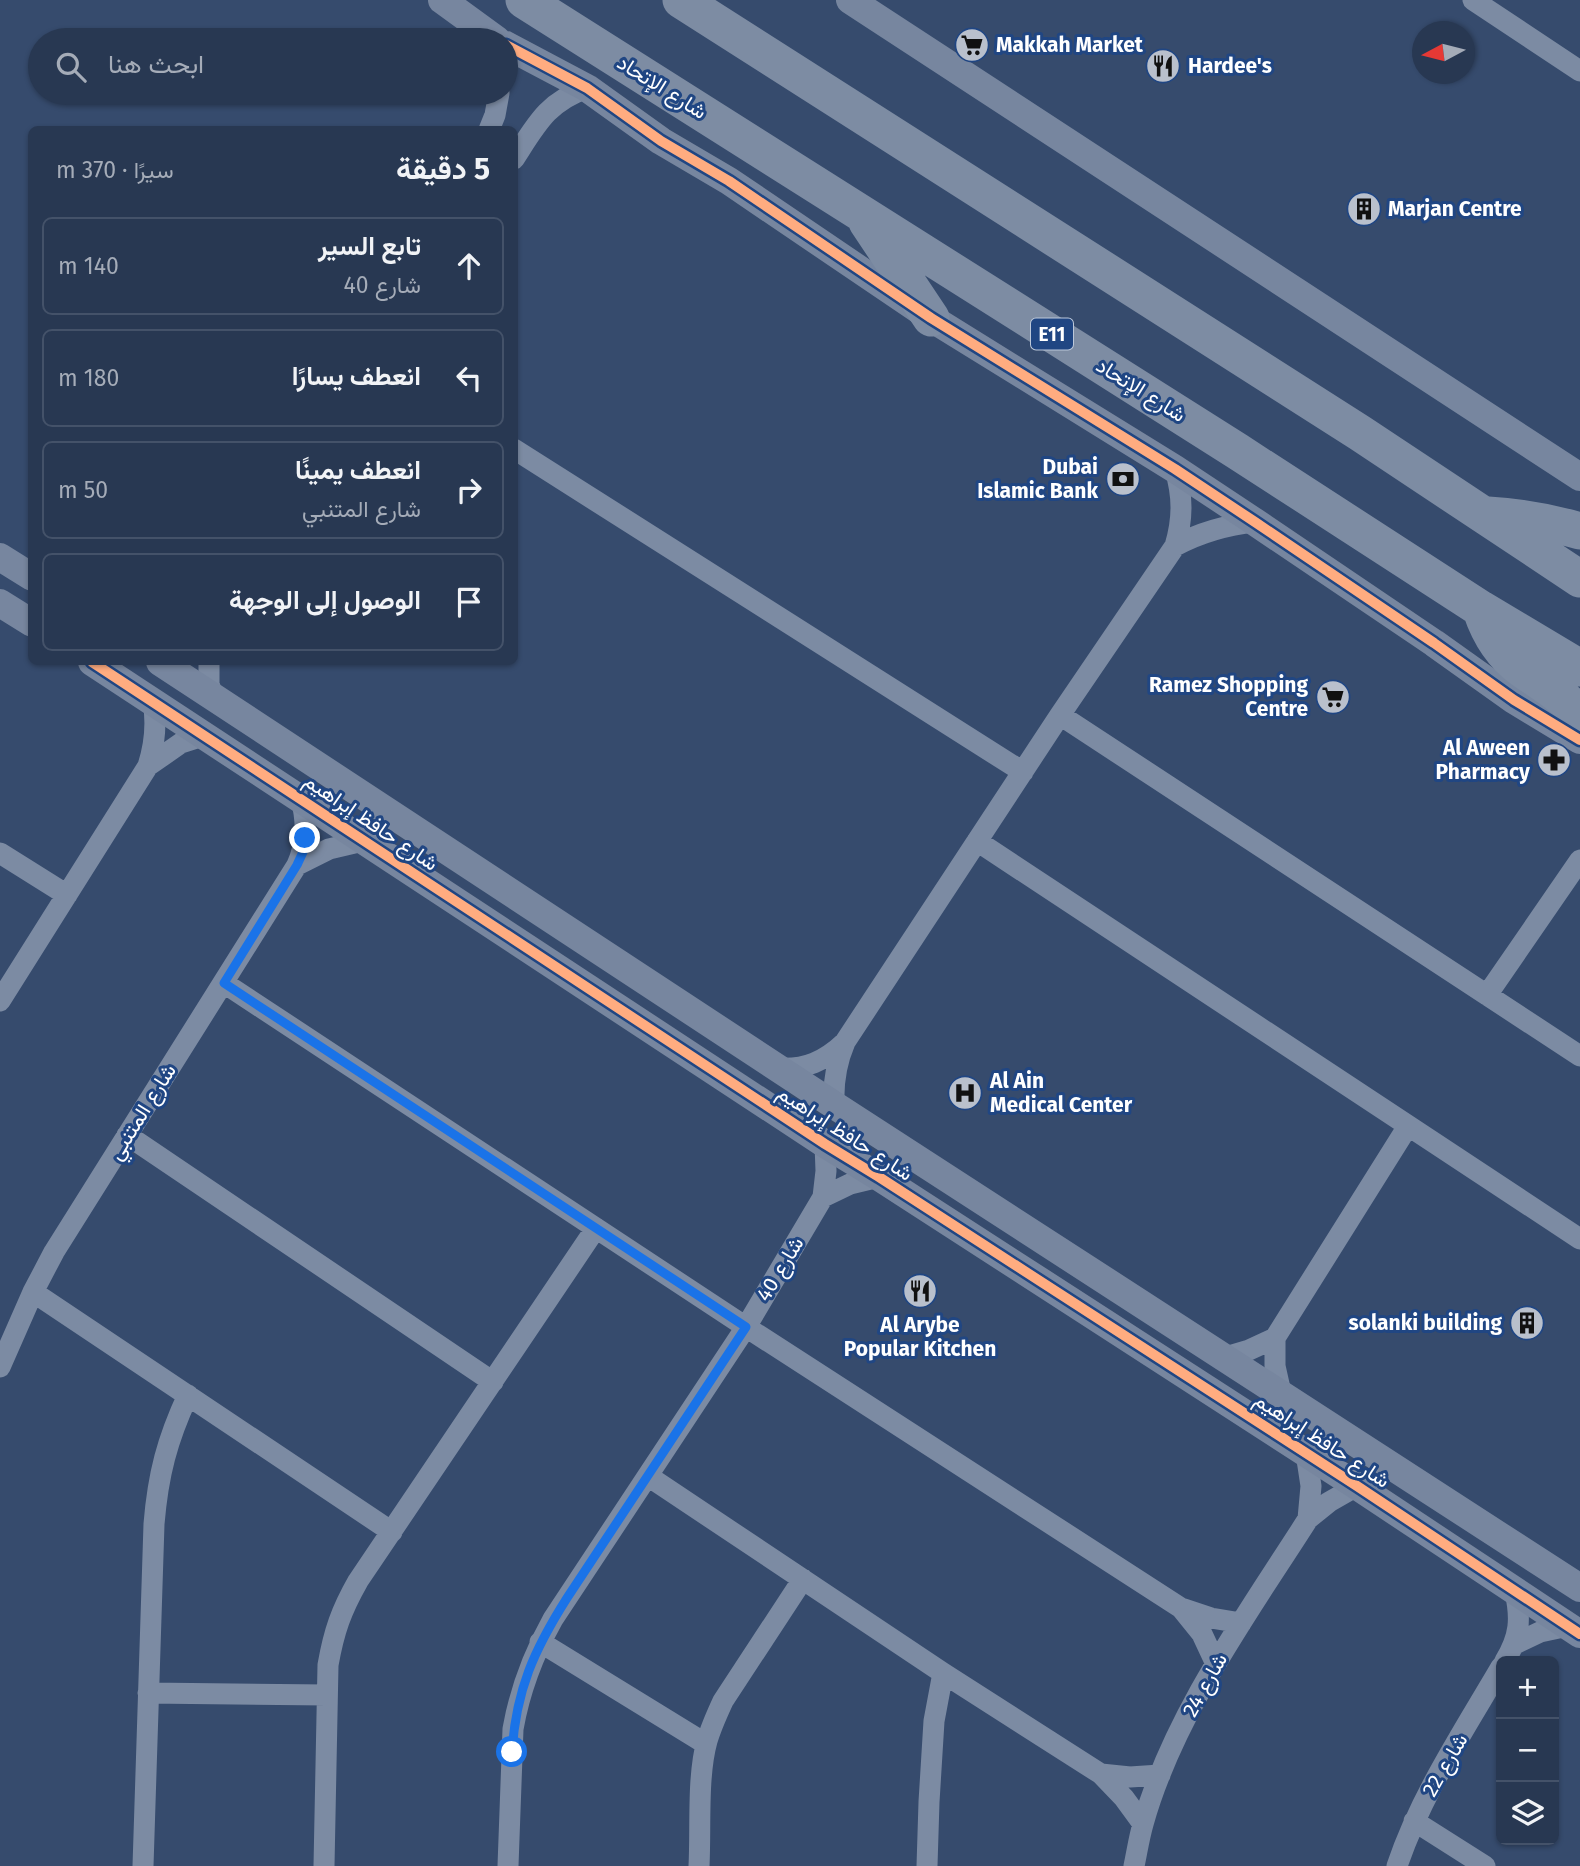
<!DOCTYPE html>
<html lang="ar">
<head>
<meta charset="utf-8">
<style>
  :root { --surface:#283852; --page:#303f59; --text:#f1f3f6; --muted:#a5acb8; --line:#445269 }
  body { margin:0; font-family:"Fira Sans",Vazirmatn,sans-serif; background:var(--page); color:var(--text); direction:rtl }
  .controls { position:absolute; right:21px; bottom:21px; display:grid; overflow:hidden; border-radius:10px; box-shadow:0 2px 5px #0004 }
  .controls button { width:63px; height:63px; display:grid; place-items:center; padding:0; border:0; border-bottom:2px solid var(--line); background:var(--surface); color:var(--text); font:35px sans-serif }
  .compass { position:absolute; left:1412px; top:21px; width:63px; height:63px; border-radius:50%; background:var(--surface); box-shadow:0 2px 5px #0004; rotate:263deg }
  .stop { position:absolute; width:21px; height:21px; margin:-16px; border:5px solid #1a73e8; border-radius:50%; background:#fff }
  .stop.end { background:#1a73e8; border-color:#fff; box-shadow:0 2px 7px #0008 }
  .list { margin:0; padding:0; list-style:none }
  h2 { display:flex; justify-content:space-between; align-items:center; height:91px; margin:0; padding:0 28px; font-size:30px }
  h2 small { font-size:23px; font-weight:400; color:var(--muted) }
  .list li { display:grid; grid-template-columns:46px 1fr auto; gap:21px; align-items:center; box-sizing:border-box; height:98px; margin:0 14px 14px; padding:0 14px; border:2px solid var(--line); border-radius:10px }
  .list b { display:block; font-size:26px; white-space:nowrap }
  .list p { margin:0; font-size:23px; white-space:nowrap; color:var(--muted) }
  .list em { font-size:23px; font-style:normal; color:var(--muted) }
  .icon { flex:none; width:38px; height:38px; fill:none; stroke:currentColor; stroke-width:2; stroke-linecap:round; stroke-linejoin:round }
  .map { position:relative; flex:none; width:1580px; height:1866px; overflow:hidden; direction:ltr }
  .search { position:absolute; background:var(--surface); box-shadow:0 2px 5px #0004; left:28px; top:28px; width:490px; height:77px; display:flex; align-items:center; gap:18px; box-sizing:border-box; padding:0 24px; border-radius:38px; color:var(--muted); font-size:26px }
  .panel { position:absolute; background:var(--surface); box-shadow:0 2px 5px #0004; left:28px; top:126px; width:490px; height:539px; border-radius:10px; direction:rtl }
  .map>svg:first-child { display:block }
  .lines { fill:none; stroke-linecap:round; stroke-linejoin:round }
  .street { stroke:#7c8ba3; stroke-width:21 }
  .secondary { stroke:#77869f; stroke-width:28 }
  .highway { stroke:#7d8ca3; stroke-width:37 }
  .cycleway-casing { stroke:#204683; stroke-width:15 }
  .cycleway { stroke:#ffac80; stroke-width:10 }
  .route { stroke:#1a73e8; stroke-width:9 }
  .labels { text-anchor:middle; stroke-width:6; stroke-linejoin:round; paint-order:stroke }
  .shield { fill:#204683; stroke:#bcc8da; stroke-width:2 }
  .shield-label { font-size:19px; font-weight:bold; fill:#fff }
  .poi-label { font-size:21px; font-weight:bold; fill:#fff; stroke:#204683; text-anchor:start }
  .street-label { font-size:21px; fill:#fff; stroke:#204683 }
</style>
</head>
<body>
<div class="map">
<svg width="1580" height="1866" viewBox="0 0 1580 1866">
  <rect width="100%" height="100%" fill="#364b6d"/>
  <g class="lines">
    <!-- street -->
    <path class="street" d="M 1473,0 L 1580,71
      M 489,130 L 495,115 L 499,93
      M 514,159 C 536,125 547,102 587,88
      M 514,449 L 1023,772
      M 1175,546 C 1201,532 1226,525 1255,522
      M 209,662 L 209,684 L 213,696
      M 1060,715 L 1580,1056
      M 148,766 L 181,743 L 206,735
      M 977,841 L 1580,1239
      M 0,853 L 67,895
      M 297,865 L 329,849 L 363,841
      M 224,983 L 746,1327 L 1181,1608 L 1211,1618 L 1241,1623
      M 1487,995 L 1580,860
      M 0,1001 L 148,766 C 155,744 157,724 153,701
      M 778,1068 C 805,1070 825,1061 845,1042
      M 834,1105 C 833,1083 836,1063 845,1042 L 1060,715 L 1175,546 C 1183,519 1183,496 1175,469
      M 127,1135 L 493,1382
      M 823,1197 L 850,1184 L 879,1177
      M 33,1292 L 392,1532
      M 1222,1358 L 1249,1350 L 1275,1338
      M 0,1367 L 33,1292 L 54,1252 L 297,865 C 307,842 307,822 301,798
      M 1281,1393 L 1275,1366 L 1275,1338 L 1408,1126
      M 1306,1453 L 1311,1486 L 1308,1519
      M 648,1476 L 943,1673 L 1101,1774 L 1124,1798 L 1143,1824
      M 1181,1608 L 1202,1634 L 1216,1664
      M 540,1642 L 706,1744
      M 1515,1644 L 1540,1632 L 1568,1626
      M 1505,1661 C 1520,1636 1521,1619 1515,1591
      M 148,1693 L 327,1695
      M 1101,1774 L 1130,1777 L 1160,1775
      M 1414,1821 L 1485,1866
      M 143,1866 L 154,1524 C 158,1475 167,1440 188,1395
      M 324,1866 L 328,1665 C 334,1631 341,1611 358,1581 L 596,1228
      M 508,1866 L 513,1729 C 520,1689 533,1655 553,1619 L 746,1327 L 823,1197 L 826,1171 L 825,1144
      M 699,1866 C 701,1829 697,1777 707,1741 C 711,1727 717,1714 723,1701 L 803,1579
      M 927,1866 L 929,1802 L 934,1721 L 943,1673
      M 1134,1866 C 1137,1852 1139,1838 1143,1824 C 1173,1716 1248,1613 1308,1519 L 1329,1502 L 1357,1486
      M 1397,1866 C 1421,1795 1463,1732 1501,1667"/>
    <!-- secondary -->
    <path class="secondary" d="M 442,0 L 497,40
      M 850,0 L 1580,477
      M 506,45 L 587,88 L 661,141 L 729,181 L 931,318 L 1175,469 L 1255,522 L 1434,643 L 1514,700 L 1580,740
      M 0,557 L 32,577
      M 0,603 L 32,623
      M 92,662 L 825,1144 L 879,1177 L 1357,1486 L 1580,1634
      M 160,662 L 834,1105 L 1580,1588"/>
    <!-- highway -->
    <path class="highway" d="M 524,0 L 1237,451 L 1481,609 L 1580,668
      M 681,0 L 1360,433 L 1580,579
      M 867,222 L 931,318
      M 1488,515 C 1520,517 1550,522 1580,531
      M 1481,610 C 1489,634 1502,655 1522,669 C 1542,683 1564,696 1580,715"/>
    <!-- cycleway casing -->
    <g class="cycleway-casing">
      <path id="cycleway" d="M 506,45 L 587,88 L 661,141 L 729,181 L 931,318 L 1175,469 L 1255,522 L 1434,643 L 1514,700 L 1580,740
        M 92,662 L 825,1144 L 879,1177 L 1357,1486 L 1580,1634"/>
    </g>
    <!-- cycleway -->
    <use href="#cycleway" class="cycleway"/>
  </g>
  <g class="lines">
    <!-- route -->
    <path class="route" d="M 305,838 L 303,852 L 297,865 L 224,983 L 746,1327 L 567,1598 C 534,1650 516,1690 512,1752"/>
  </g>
  <!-- icons -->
  <defs>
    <g id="supermarket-disc" transform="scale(1.75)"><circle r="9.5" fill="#b9c0cc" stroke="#204683"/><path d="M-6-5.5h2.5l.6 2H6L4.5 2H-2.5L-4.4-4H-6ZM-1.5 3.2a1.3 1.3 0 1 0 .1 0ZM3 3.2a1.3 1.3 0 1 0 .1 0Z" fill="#111"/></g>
    <g id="restaurant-disc" transform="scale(1.75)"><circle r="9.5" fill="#b9c0cc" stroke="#204683"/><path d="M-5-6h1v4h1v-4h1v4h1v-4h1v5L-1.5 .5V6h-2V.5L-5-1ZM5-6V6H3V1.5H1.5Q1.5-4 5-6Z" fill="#111"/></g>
    <g id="building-disc" transform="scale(1.75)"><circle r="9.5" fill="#b9c0cc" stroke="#204683"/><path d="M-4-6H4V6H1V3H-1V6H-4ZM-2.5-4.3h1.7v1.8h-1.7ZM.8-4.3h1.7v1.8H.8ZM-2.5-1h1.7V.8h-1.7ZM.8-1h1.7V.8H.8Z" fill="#111"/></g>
    <g id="bank-disc" transform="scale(1.75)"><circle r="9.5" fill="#b9c0cc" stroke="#204683"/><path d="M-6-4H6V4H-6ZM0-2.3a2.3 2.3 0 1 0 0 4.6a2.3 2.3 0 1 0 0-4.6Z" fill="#111"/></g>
    <g id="pharmacy-disc" transform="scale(1.75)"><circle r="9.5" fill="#b9c0cc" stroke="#204683"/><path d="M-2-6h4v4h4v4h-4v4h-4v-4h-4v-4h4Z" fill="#111"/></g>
    <g id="hospital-disc" transform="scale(1.75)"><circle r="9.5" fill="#b9c0cc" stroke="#204683"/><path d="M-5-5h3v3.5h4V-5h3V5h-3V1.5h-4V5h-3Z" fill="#111"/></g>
  </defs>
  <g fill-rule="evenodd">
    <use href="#supermarket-disc" x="972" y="45"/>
    <use href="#restaurant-disc" x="1163" y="66"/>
    <use href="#building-disc" x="1364" y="209"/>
    <use href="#bank-disc" x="1123" y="479"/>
    <use href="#supermarket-disc" x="1333" y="697"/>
    <use href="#pharmacy-disc" x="1554" y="760"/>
    <use href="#hospital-disc" x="965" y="1093"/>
    <use href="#restaurant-disc" x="920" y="1291"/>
    <use href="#building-disc" x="1527" y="1323"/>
  </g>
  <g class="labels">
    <!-- shield labels -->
    <rect class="shield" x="1031" y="318.5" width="42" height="31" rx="5"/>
    <g class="shield-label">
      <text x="1052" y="341">E11</text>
    </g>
    <!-- poi labels -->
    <g class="poi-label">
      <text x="996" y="52">Makkah Market</text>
      <text x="1188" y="73">Hardee's</text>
      <text x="1388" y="216">Marjan Centre</text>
      <text x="1098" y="474" text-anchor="end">Dubai<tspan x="1098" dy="24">Islamic Bank</tspan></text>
      <text x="1308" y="692" text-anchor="end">Ramez Shopping<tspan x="1308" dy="24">Centre</tspan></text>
      <text x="1530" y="755" text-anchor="end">Al Aween<tspan x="1530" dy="24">Pharmacy</tspan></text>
      <text x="990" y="1088">Al Ain<tspan x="990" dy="24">Medical Center</tspan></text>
      <text x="1502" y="1330" text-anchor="end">solanki building</text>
      <text x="920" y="1332" text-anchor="middle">Al Arybe<tspan x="920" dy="24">Popular Kitchen</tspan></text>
    </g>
    <!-- street labels -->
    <g class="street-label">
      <text transform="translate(662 87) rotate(32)" y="7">شارع الإتحاد</text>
      <text transform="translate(1141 390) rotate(32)" y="7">شارع الإتحاد</text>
      <text transform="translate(371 822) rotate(34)" y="7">شارع حافظ إبراهيم</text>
      <text transform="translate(142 1112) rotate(-58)" y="7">شارع المتنبي</text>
      <text transform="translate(845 1133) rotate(33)" y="7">شارع حافظ إبراهيم</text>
      <text transform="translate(780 1269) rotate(-59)" y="7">شارع 40</text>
      <text transform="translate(1322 1440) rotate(33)" y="7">شارع حافظ إبراهيم</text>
      <text transform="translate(1205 1685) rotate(-61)" y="7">شارع 24</text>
      <text transform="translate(1445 1765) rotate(-60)" y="7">شارع 22</text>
    </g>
  </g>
</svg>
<div class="controls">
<button>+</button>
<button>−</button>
<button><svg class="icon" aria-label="layers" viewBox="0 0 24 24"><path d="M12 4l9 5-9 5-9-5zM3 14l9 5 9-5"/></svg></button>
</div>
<svg class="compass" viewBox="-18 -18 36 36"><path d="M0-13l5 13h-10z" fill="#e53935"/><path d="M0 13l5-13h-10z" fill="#a5acb8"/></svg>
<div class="stop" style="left:512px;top:1752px"></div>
<div class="stop end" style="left:305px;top:838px"></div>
<div class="search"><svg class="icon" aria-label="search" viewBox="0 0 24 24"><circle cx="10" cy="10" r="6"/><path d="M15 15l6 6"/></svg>ابحث هنا</div>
<section class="panel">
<h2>5 دقيقة<small>سيرًا · 370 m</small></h2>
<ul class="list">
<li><svg class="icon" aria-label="ahead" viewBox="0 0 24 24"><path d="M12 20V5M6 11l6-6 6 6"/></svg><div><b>تابع السير</b><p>شارع 40</p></div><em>140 m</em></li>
<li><svg class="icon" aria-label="left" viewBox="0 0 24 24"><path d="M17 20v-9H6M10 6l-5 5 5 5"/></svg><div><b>انعطف يسارًا</b></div><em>180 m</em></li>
<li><svg class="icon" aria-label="right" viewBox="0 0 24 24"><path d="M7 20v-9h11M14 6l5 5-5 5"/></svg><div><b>انعطف يمينًا</b><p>شارع المتنبي</p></div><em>50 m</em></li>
<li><svg class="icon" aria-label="arrive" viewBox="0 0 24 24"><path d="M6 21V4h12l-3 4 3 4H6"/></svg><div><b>الوصول إلى الوجهة</b></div></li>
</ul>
</section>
</div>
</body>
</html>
